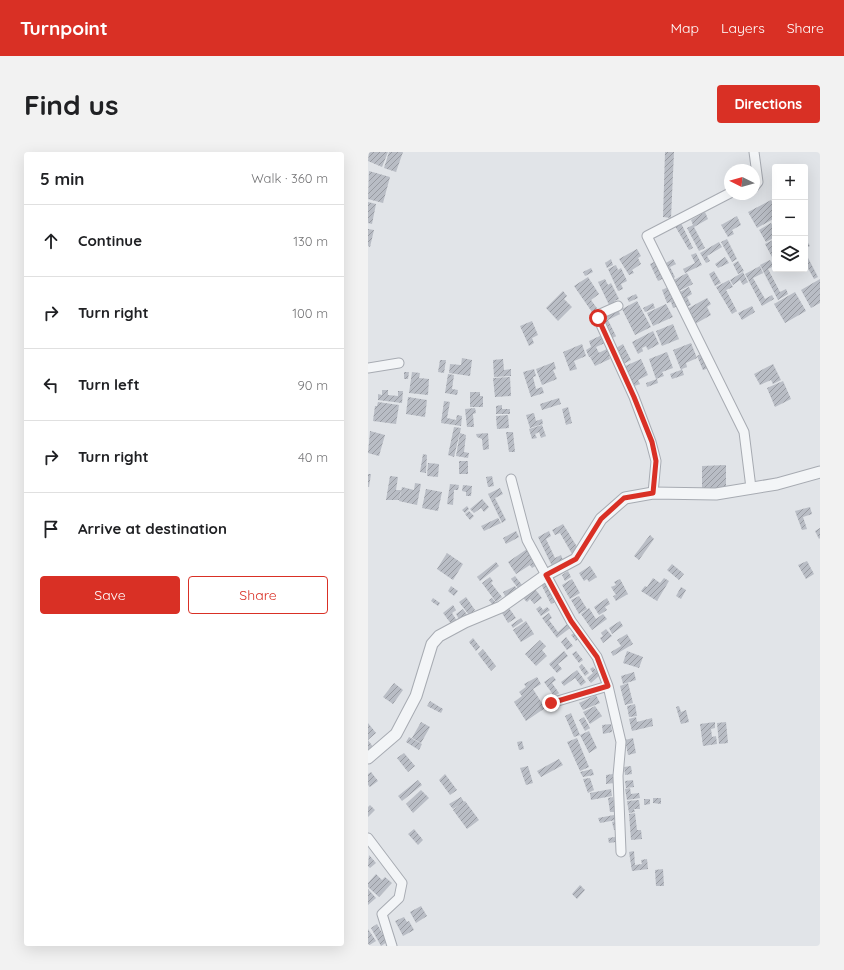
<!DOCTYPE html>
<html lang="en">
<head>
<meta charset="utf-8">
<style>
  :root { --surface:#fff; --page:#f2f2f2; --text:#202124; --muted:#757577; --line:#e0e0e0; --accent:#d93025 }
  body { margin:0; font-family:Quicksand,sans-serif; background:var(--page); color:var(--text) }
  .controls { position:absolute; right:12px; top:12px; display:grid; overflow:hidden; border-radius:4px; box-shadow:0 4px 16px #0002 }
  .controls button { width:36px; height:36px; display:grid; place-items:center; padding:0; border:0; border-bottom:1px solid var(--line); background:var(--surface); color:var(--text); font:20px sans-serif }
  .compass { position:absolute; left:356px; top:12px; width:36px; height:36px; border-radius:50%; background:var(--surface); box-shadow:0 4px 16px #0002; rotate:275deg }
  .stop { position:absolute; width:12px; height:12px; margin:-9px; border:3px solid #d93025; border-radius:50%; background:#fff }
  .stop.end { background:#d93025; border-color:#fff; box-shadow:0 1px 4px #0008 }
  .list { margin:0; padding:0; list-style:none }
  h2 { display:flex; justify-content:space-between; align-items:center; height:52px; margin:0; padding:0 16px; font-size:17px }
  h2 small { font-size:13px; font-weight:400; color:var(--muted) }
  .list li { display:grid; grid-template-columns:26px 1fr auto; gap:12px; align-items:center; box-sizing:border-box; height:72px; padding:0 16px; border-top:1px solid var(--line) }
  .list b { display:block; font-size:15px; white-space:nowrap }
  .list em { font-size:13px; font-style:normal; color:var(--muted) }
  .actions { display:flex; gap:8px; padding:12px 16px }
  .actions a { flex:1; padding:9px 0; border:1px solid var(--accent); border-radius:4px; text-align:center; font-size:14px; color:var(--accent) }
  .actions .main { background:var(--accent); color:#fff }
  .icon { flex:none; width:22px; height:22px; fill:none; stroke:currentColor; stroke-width:2; stroke-linecap:round; stroke-linejoin:round }
  .map { position:relative; flex:none; width:452px; height:794px; overflow:hidden; border-radius:4px }
  header { display:flex; align-items:center; gap:24px; box-sizing:border-box; height:56px; padding:0 20px; background:var(--accent); color:#fff }
  header strong { font-size:19px }
  nav { display:flex; gap:22px; margin-inline-start:auto; font-size:14px }
  .intro { display:flex; align-items:center; justify-content:space-between; box-sizing:border-box; height:96px; padding:0 24px }
  h1 { margin:0; font-size:28px }
  .button { padding:10px 18px; border-radius:4px; background:var(--accent); color:#fff; font-size:14px; font-weight:700 }
  main { display:flex; gap:24px; padding:0 24px }
  aside { flex:1; background:var(--surface); border-radius:4px; box-shadow:0 4px 16px #0002 }
  .map>svg:first-child { display:block }
  .building { fill:url(#building-hatch) }
  .lines { fill:none; stroke-linecap:round; stroke-linejoin:round }
  .minor-casing { stroke:#a7abb2; stroke-width:11 }
  .tertiary-casing { stroke:#a7abb2; stroke-width:13 }
  .minor { stroke:#f3f5f7; stroke-width:9 }
  .tertiary { stroke:#f3f5f7; stroke-width:11 }
  .route { stroke:#d93025; stroke-width:5 }
</style>
</head>
<body>
<header>
<strong>Turnpoint</strong>
<nav><a>Map</a><a>Layers</a><a>Share</a></nav>
</header>
<div class="intro"><h1>Find us</h1><a class="button">Directions</a></div>
<main>
<aside>
<h2>5 min<small>Walk · 360 m</small></h2>
<ul class="list">
<li><svg class="icon" aria-label="ahead" viewBox="0 0 24 24"><path d="M12 20V5M6 11l6-6 6 6"/></svg><div><b>Continue</b></div><em>130 m</em></li>
<li><svg class="icon" aria-label="right" viewBox="0 0 24 24"><path d="M7 20v-9h11M14 6l5 5-5 5"/></svg><div><b>Turn right</b></div><em>100 m</em></li>
<li><svg class="icon" aria-label="left" viewBox="0 0 24 24"><path d="M17 20v-9H6M10 6l-5 5 5 5"/></svg><div><b>Turn left</b></div><em>90 m</em></li>
<li><svg class="icon" aria-label="right" viewBox="0 0 24 24"><path d="M7 20v-9h11M14 6l5 5-5 5"/></svg><div><b>Turn right</b></div><em>40 m</em></li>
<li><svg class="icon" aria-label="arrive" viewBox="0 0 24 24"><path d="M6 21V4h12l-3 4 3 4H6"/></svg><div><b>Arrive at destination</b></div></li>
</ul>
<div class="actions"><a class="main">Save</a><a>Share</a></div>
</aside>
<div class="map">
<svg width="452" height="794" viewBox="0 0 452 794">
  <defs>
    <pattern id="building-hatch" width="6" height="6" patternUnits="userSpaceOnUse"><rect width="6" height="6" fill="#b9bdc5"/><path d="M-1 1l2-2M0 6l6-6M5 7l2-2" fill="none" stroke="#979aa1"/></pattern>
  </defs>
  <rect width="100%" height="100%" fill="#e1e4e8"/>
  <!-- building -->
  <path class="building" d="M 1,0 L 20,0 L 14,15 L 0,9 Z
    M 21,0 L 35,0 L 28,20 L 16,16 Z
    M 297,0 L 306,0 L 303,66 L 295,65 Z
    M 1,19 L 22,25 L 15,51 L 0,47 Z
    M 403,48 L 407,55 L 407,66 L 389,76 L 380,60 Z
    M 0,50 L 8,52 L 4,72 L 0,71 Z
    M 337,60 L 340,67 L 326,75 L 337,96 L 331,99 L 319,76 L 325,73 L 323,68 Z
    M 369,64 L 373,73 L 364,78 L 366,82 L 360,85 L 353,73 Z
    M 313,71 L 325,96 L 321,98 L 307,74 Z
    M 403,71 L 407,77 L 407,85 L 398,90 L 391,78 Z
    M 0,77 L 6,78 L 2,95 L 0,94 Z
    M 359,87 L 369,107 L 364,110 L 353,90 Z
    M 407,87 L 407,103 L 404,105 L 397,92 Z
    M 439,89 L 442,94 L 437,97 L 437,90 Z
    M 351,90 L 354,95 L 339,104 L 342,109 L 338,111 L 332,101 Z
    M 269,97 L 273,104 L 270,106 L 273,112 L 264,118 L 266,121 L 261,123 L 251,107 Z
    M 437,100 L 450,125 L 446,127 L 437,111 Z
    M 328,101 L 334,113 L 317,121 L 315,117 L 327,111 L 323,103 Z
    M 357,105 L 361,111 L 350,116 L 347,112 Z
    M 243,107 L 245,113 L 239,116 L 237,111 Z
    M 305,107 L 308,112 L 302,115 L 307,125 L 303,127 L 296,112 Z
    M 402,108 L 406,114 L 400,117 L 412,140 L 418,137 L 420,142 L 410,148 L 392,113 Z
    M 288,109 L 296,126 L 290,129 L 282,112 Z
    M 370,109 L 376,119 L 370,122 L 365,112 Z
    M 248,113 L 250,118 L 253,116 L 259,129 L 253,132 L 255,137 L 250,139 L 240,117 Z
    M 392,114 L 395,121 L 385,126 L 397,147 L 404,143 L 406,147 L 394,154 L 377,122 Z
    M 223,116 L 225,120 L 217,124 L 215,120 Z
    M 346,119 L 353,131 L 347,134 L 341,122 Z
    M 375,120 L 380,130 L 375,133 L 372,128 L 365,133 L 362,128 Z
    M 319,121 L 325,132 L 309,140 L 304,129 Z
    M 220,125 L 231,142 L 223,148 L 231,159 L 226,163 L 206,134 Z
    M 237,127 L 240,133 L 243,131 L 251,147 L 246,149 L 249,154 L 243,157 L 230,130 Z
    M 452,127 L 452,151 L 443,156 L 433,138 Z
    M 361,128 L 365,135 L 358,138 L 369,159 L 364,162 L 348,135 Z
    M 302,134 L 310,154 L 305,156 L 303,150 L 299,151 L 294,138 Z
    M 321,135 L 324,142 L 319,145 L 323,153 L 318,155 L 310,141 Z
    M 195,139 L 199,144 L 196,147 L 204,155 L 190,169 L 178,156 Z
    M 427,140 L 438,159 L 417,171 L 406,152 Z
    M 268,142 L 270,146 L 261,150 L 259,146 Z
    M 339,146 L 343,152 L 339,155 L 343,163 L 327,172 L 319,157 Z
    M 269,149 L 283,175 L 267,183 L 254,157 Z
    M 285,151 L 287,156 L 277,160 L 275,156 Z
    M 298,152 L 305,165 L 285,174 L 279,161 Z
    M 384,154 L 387,160 L 374,168 L 370,161 Z
    M 250,157 L 252,162 L 240,168 L 248,184 L 243,187 L 233,166 Z
    M 164,169 L 170,183 L 164,186 L 166,191 L 161,194 L 152,174 Z
    M 305,172 L 311,187 L 294,194 L 288,179 Z
    M 285,179 L 291,192 L 280,198 L 278,194 L 274,196 L 275,199 L 270,202 L 264,190 Z
    M 234,183 L 237,191 L 228,195 L 231,201 L 221,205 L 218,198 L 223,195 L 221,189 Z
    M 323,191 L 329,206 L 318,211 L 319,215 L 314,217 L 316,223 L 304,227 L 302,222 L 313,218 L 305,198 Z
    M 214,192 L 218,204 L 206,209 L 209,217 L 202,219 L 195,200 Z
    M 255,192 L 263,208 L 255,212 L 248,196 Z
    M 241,196 L 244,202 L 241,204 L 242,207 L 227,214 L 222,205 Z
    M 299,200 L 305,216 L 294,220 L 296,224 L 288,227 L 281,207 Z
    M 335,201 L 341,216 L 335,218 L 329,204 Z
    M 94,206 L 104,208 L 102,224 L 81,221 L 82,212 L 93,213 Z
    M 135,207 L 136,218 L 143,217 L 143,224 L 126,225 L 125,208 Z
    M 273,207 L 280,223 L 270,228 L 272,232 L 264,235 L 255,215 Z
    M 72,208 L 78,208 L 76,221 L 70,220 Z
    M 186,210 L 188,217 L 185,218 L 189,227 L 174,233 L 168,217 Z
    M 405,212 L 413,228 L 405,232 L 403,228 L 392,233 L 386,222 Z
    M 166,217 L 168,224 L 165,225 L 168,237 L 174,235 L 176,241 L 163,245 L 155,220 Z
    M 36,220 L 41,220 L 40,227 L 36,227 Z
    M 44,220 L 52,221 L 51,226 L 61,227 L 60,243 L 41,241 Z
    M 80,222 L 86,223 L 84,237 L 90,238 L 89,243 L 77,241 Z
    M 142,225 L 143,244 L 127,245 L 125,226 Z
    M 289,227 L 290,231 L 279,235 L 278,231 Z
    M 415,229 L 423,247 L 407,255 L 399,236 Z
    M 14,238 L 20,238 L 20,243 L 30,244 L 30,239 L 35,239 L 34,251 L 10,248 L 10,242 L 14,243 Z
    M 102,240 L 112,240 L 112,244 L 115,244 L 115,255 L 102,255 Z
    M 40,245 L 59,248 L 57,265 L 38,262 Z
    M 191,246 L 193,252 L 174,258 L 172,252 Z
    M 76,249 L 82,250 L 79,266 L 88,268 L 89,263 L 94,264 L 93,274 L 73,271 Z
    M 10,250 L 31,253 L 28,272 L 5,269 L 7,254 L 9,254 Z
    M 134,253 L 134,257 L 142,257 L 142,262 L 128,262 L 128,254 Z
    M 200,255 L 204,271 L 198,273 L 194,257 Z
    M 107,256 L 108,261 L 105,262 L 106,275 L 99,275 L 97,257 Z
    M 166,261 L 168,269 L 174,267 L 175,272 L 162,276 L 158,263 Z
    M 140,263 L 141,276 L 129,277 L 128,264 Z
    M 174,273 L 178,284 L 173,286 L 171,280 L 167,282 L 169,286 L 164,287 L 161,277 Z
    M 86,275 L 93,276 L 86,305 L 80,303 Z
    M 2,279 L 17,283 L 11,304 L 0,301 Z
    M 138,280 L 145,280 L 147,300 L 141,300 Z
    M 92,281 L 98,283 L 96,300 L 101,301 L 100,306 L 88,304 Z
    M 120,281 L 121,297 L 115,298 L 114,287 L 109,285 L 108,282 Z
    M 55,302 L 59,303 L 58,321 L 52,320 Z
    M 91,309 L 100,309 L 100,322 L 91,322 Z
    M 60,311 L 71,312 L 70,325 L 59,324 Z
    M 358,313 L 358,336 L 334,337 L 334,314 Z
    M 0,322 L 3,322 L 1,335 L 0,335 Z
    M 22,324 L 30,325 L 28,338 L 33,338 L 31,348 L 18,348 Z
    M 124,324 L 126,334 L 120,335 L 118,325 Z
    M 47,331 L 53,332 L 49,353 L 31,349 L 34,335 L 46,338 Z
    M 82,332 L 91,333 L 90,338 L 86,338 L 85,353 L 79,352 Z
    M 95,333 L 104,334 L 103,344 L 98,344 L 98,340 L 94,339 Z
    M 132,336 L 135,342 L 127,346 L 138,368 L 134,371 L 120,342 Z
    M 58,337 L 74,340 L 70,359 L 54,356 Z
    M 114,347 L 121,355 L 116,360 L 113,356 L 106,361 L 102,357 Z
    M 99,354 L 101,357 L 97,361 L 94,358 Z
    M 442,355 L 444,362 L 435,365 L 439,377 L 434,378 L 427,359 Z
    M 101,359 L 106,364 L 102,368 L 97,362 Z
    M 130,366 L 133,371 L 116,379 L 113,374 Z
    M 195,372 L 211,398 L 204,402 L 192,381 L 187,383 L 184,378 Z
    M 452,376 L 452,386 L 451,387 L 447,379 Z
    M 148,379 L 151,385 L 138,392 L 135,386 Z
    M 181,379 L 183,384 L 178,387 L 187,406 L 193,403 L 195,408 L 184,414 L 170,385 Z
    M 282,383 L 286,387 L 271,408 L 266,404 Z
    M 159,397 L 169,413 L 164,416 L 162,413 L 148,422 L 140,410 Z
    M 79,401 L 95,412 L 85,428 L 69,417 Z
    M 439,409 L 446,422 L 438,427 L 430,413 Z
    M 128,410 L 131,414 L 112,429 L 109,425 Z
    M 304,412 L 316,422 L 311,428 L 299,418 Z
    M 222,414 L 229,425 L 221,430 L 219,427 L 216,429 L 211,421 Z
    M 200,419 L 203,425 L 197,429 L 194,423 Z
    M 147,424 L 154,433 L 150,436 L 143,427 Z
    M 122,425 L 125,429 L 123,431 L 134,445 L 128,450 L 114,431 Z
    M 285,426 L 292,431 L 296,426 L 301,429 L 289,449 L 273,439 L 277,434 L 279,435 Z
    M 177,427 L 189,449 L 183,452 L 172,430 Z
    M 204,427 L 212,441 L 202,447 L 194,433 Z
    M 252,427 L 260,442 L 248,449 L 245,444 L 248,443 L 243,435 L 248,433 L 246,430 Z
    M 83,434 L 90,439 L 86,444 L 80,439 Z
    M 147,434 L 150,439 L 138,446 L 135,440 Z
    M 313,435 L 318,438 L 313,447 L 308,444 Z
    M 167,437 L 174,446 L 166,452 L 162,447 L 159,450 L 155,446 Z
    M 211,444 L 219,457 L 211,462 L 203,448 Z
    M 98,445 L 107,458 L 101,463 L 91,450 Z
    M 65,446 L 72,451 L 70,454 L 63,449 Z
    M 124,446 L 129,452 L 126,455 L 121,448 Z
    M 239,446 L 242,452 L 237,455 L 239,458 L 231,463 L 226,455 Z
    M 85,453 L 88,458 L 84,461 L 89,469 L 84,473 L 75,461 Z
    M 172,454 L 175,458 L 179,455 L 182,458 L 173,464 L 168,457 Z
    M 141,456 L 148,466 L 140,471 L 134,461 Z
    M 221,456 L 228,467 L 235,462 L 239,467 L 224,478 L 213,462 Z
    M 95,457 L 100,464 L 92,469 L 88,462 Z
    M 181,461 L 184,466 L 181,468 L 190,480 L 199,472 L 202,476 L 189,486 L 174,466 Z
    M 153,466 L 155,469 L 145,476 L 143,473 Z
    M 158,469 L 166,482 L 153,490 L 145,478 Z
    M 252,469 L 255,474 L 244,482 L 241,476 Z
    M 238,477 L 244,484 L 235,491 L 232,486 L 235,484 L 233,481 Z
    M 206,481 L 210,487 L 208,489 L 203,483 Z
    M 259,482 L 265,492 L 245,504 L 243,500 L 253,494 L 249,488 Z
    M 198,485 L 205,494 L 199,498 L 193,490 Z
    M 105,486 L 112,495 L 108,499 L 101,490 Z
    M 172,488 L 178,494 L 174,498 L 179,504 L 168,514 L 157,502 Z
    M 115,497 L 128,514 L 123,519 L 110,502 Z
    M 196,499 L 200,504 L 190,512 L 194,517 L 189,521 L 181,512 Z
    M 208,499 L 215,508 L 211,511 L 204,502 Z
    M 259,499 L 275,505 L 271,516 L 255,511 Z
    M 214,512 L 221,521 L 217,524 L 211,515 Z
    M 225,515 L 232,523 L 223,531 L 219,526 L 225,521 L 222,517 Z
    M 209,518 L 218,530 L 213,534 L 207,526 L 196,534 L 193,530 Z
    M 266,520 L 268,528 L 255,532 L 253,524 Z
    M 185,524 L 188,528 L 184,531 L 191,541 L 186,544 L 176,530 Z
    M 169,525 L 173,532 L 165,537 L 177,556 L 158,569 L 146,550 L 154,544 L 151,540 L 162,532 L 158,535 L 156,532 Z
    M 26,531 L 35,538 L 25,552 L 15,545 Z
    M 260,531 L 265,551 L 257,553 L 252,534 Z
    M 228,543 L 232,551 L 215,558 L 211,551 Z
    M 62,549 L 75,557 L 73,561 L 59,554 Z
    M 267,552 L 269,564 L 261,565 L 259,554 Z
    M 227,554 L 234,564 L 222,572 L 215,560 Z
    M 311,554 L 313,560 L 318,558 L 321,570 L 313,572 L 308,555 Z
    M 203,561 L 212,583 L 206,585 L 197,564 Z
    M 216,565 L 222,576 L 217,579 L 211,568 Z
    M 268,565 L 269,570 L 284,566 L 285,574 L 264,579 L 261,567 Z
    M 53,570 L 62,575 L 53,591 L 44,586 Z
    M 347,570 L 347,576 L 343,577 L 344,585 L 348,584 L 349,592 L 335,594 L 332,572 Z
    M 358,570 L 360,591 L 351,592 L 349,571 Z
    M 0,571 L 8,581 L 0,588 L 5,595 L 0,599 Z
    M 243,572 L 244,580 L 235,582 L 234,573 Z
    M 221,579 L 229,596 L 221,601 L 212,583 Z
    M 41,585 L 54,592 L 51,598 L 38,590 Z
    M 209,586 L 221,615 L 212,619 L 199,590 Z
    M 265,586 L 268,601 L 260,603 L 257,588 Z
    M 154,589 L 156,597 L 151,598 L 149,590 Z
    M 36,601 L 47,614 L 40,620 L 29,606 Z
    M 191,607 L 195,613 L 173,625 L 169,619 Z
    M 160,614 L 165,631 L 158,633 L 152,616 Z
    M 263,614 L 264,622 L 257,623 L 256,615 Z
    M 224,617 L 226,623 L 215,625 L 212,620 Z
    M 3,620 L 10,629 L 2,635 L 0,633 L 0,622 Z
    M 77,622 L 89,638 L 82,643 L 71,628 Z
    M 245,622 L 246,631 L 238,632 L 238,623 Z
    M 222,626 L 226,638 L 220,641 L 215,627 Z
    M 50,628 L 54,633 L 34,649 L 30,644 Z
    M 265,628 L 266,635 L 258,636 L 257,629 Z
    M 262,636 L 263,642 L 271,641 L 272,646 L 259,648 L 257,637 Z
    M 243,637 L 244,644 L 223,648 L 222,641 Z
    M 53,638 L 61,646 L 45,661 L 38,652 Z
    M 93,645 L 96,650 L 85,657 L 81,652 Z
    M 245,645 L 247,660 L 242,660 L 240,646 Z
    M 285,646 L 293,646 L 293,652 L 285,651 Z
    M 276,647 L 282,647 L 282,652 L 276,653 Z
    M 271,648 L 272,657 L 266,657 L 267,660 L 261,661 L 259,649 Z
    M 97,649 L 111,668 L 99,677 L 85,658 Z
    M 2,653 L 7,658 L 0,665 L 0,655 Z
    M 267,661 L 269,678 L 273,678 L 274,687 L 263,688 L 261,662 Z
    M 246,663 L 248,668 L 232,671 L 230,666 Z
    M 248,669 L 249,677 L 246,678 L 244,670 Z
    M 46,677 L 55,688 L 50,693 L 40,682 Z
    M 247,685 L 248,690 L 241,691 L 240,686 Z
    M 266,699 L 267,713 L 274,712 L 273,708 L 279,707 L 280,717 L 264,719 L 261,700 Z
    M 1,703 L 8,711 L 2,716 L 0,714 Z
    M 295,717 L 296,734 L 288,734 L 287,718 Z
    M 8,722 L 14,728 L 17,725 L 24,731 L 11,745 L 0,735 L 0,731 Z
    M 212,733 L 217,738 L 209,747 L 204,742 Z
    M 0,737 L 8,746 L 0,753 Z
    M 53,754 L 59,764 L 48,771 L 42,760 Z
    M 36,765 L 39,770 L 41,769 L 46,778 L 35,784 L 27,769 Z
    M 9,772 L 19,790 L 13,794 L 3,776 Z
    M 0,777 L 8,789 L 0,794 Z"/>
  <g class="lines">
    <!-- minor casing -->
    <g class="minor-casing">
      <path id="minor" d="M 386,0 L 390,30 L 386,35
        M 362,41 L 279,84 L 376,280 L 383,336
        M 250,154 L 232,162 L 230,166 L 266,245 L 283,290 L 288,309 L 285,341
        M 0,216 L 31,211
        M 143,327 L 159,388 L 203,469 L 229,505 L 240,534 L 253,590 L 250,624 L 253,700
        M 183,551 L 240,534
        M 0,686 L 34,731 L 31,746 L 14,762 L 24,794"/>
    </g>
    <!-- tertiary casing -->
    <g class="tertiary-casing">
      <path id="tertiary" d="M 0,606 L 28,582 L 48,544 L 64,492 L 71,484 L 97,470 L 133,455 L 178,423 L 208,407 L 233,367 L 257,346 L 285,341 L 348,342 L 409,332 L 452,320"/>
    </g>
    <!-- minor -->
    <use href="#minor" class="minor"/>
    <!-- tertiary -->
    <use href="#tertiary" class="tertiary"/>
  </g>
  <g class="lines">
    <!-- route -->
    <path class="route" d="M 183,551 L 240,534 L 229,505 L 203,469 L 178,423 L 208,407 L 233,367 L 256,346 L 285,341 L 288,309 L 284,290 L 266,245 L 230,166"/>
  </g>
</svg>
<div class="controls">
<button>+</button>
<button>−</button>
<button><svg class="icon" aria-label="layers" viewBox="0 0 24 24"><path d="M12 4l9 5-9 5-9-5zM3 14l9 5 9-5"/></svg></button>
</div>
<svg class="compass" viewBox="-18 -18 36 36"><path d="M0-13l5 13h-10z" fill="#e53935"/><path d="M0 13l5-13h-10z" fill="#757577"/></svg>
<div class="stop" style="left:230px;top:166px"></div>
<div class="stop end" style="left:183px;top:551px"></div>
</div>
</main>
</body>
</html>
